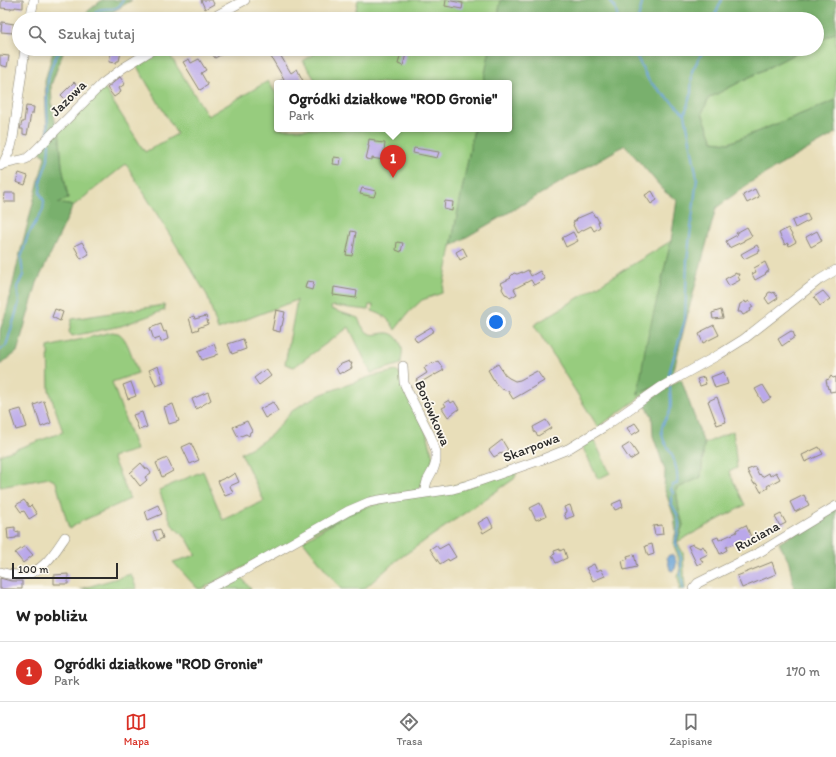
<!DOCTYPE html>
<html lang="pl">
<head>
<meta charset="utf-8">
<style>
  :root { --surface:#fff; --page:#f2f2f2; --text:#222; --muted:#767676; --line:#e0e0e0; --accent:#d93025 }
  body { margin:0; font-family:Itim,sans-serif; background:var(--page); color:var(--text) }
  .scale { position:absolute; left:12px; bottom:10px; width:106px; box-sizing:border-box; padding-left:4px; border:2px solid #2b2b2b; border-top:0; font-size:11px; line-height:14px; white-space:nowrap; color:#2b2b2b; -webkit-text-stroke:3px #fbf7ec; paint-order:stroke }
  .you { position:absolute; left:496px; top:322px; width:14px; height:14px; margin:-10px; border:3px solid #fff; border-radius:50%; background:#1a73e8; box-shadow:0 0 0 6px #1a73e833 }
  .badge { display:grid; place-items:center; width:26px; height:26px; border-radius:50%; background:var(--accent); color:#fff; font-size:13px; font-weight:700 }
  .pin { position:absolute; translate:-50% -33px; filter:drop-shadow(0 1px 2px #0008) }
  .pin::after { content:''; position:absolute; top:21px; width:14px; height:12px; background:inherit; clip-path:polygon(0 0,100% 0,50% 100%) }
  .popup { position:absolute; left:274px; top:80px; width:238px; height:52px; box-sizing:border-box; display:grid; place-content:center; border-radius:4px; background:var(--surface); filter:drop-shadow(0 1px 3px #0005); font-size:13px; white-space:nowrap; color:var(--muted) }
  .popup b { font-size:15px; color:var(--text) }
  .popup::after { content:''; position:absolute; left:50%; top:100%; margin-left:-8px; border:8px solid transparent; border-top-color:var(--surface) }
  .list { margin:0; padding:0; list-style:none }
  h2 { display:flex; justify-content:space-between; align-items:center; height:52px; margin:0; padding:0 16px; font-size:17px }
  h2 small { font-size:13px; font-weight:400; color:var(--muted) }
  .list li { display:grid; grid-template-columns:26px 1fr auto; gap:12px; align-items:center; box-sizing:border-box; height:60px; padding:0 16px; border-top:1px solid var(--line) }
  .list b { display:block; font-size:15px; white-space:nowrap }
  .list p { margin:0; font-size:13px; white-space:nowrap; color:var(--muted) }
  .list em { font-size:13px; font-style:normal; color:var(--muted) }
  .icon { flex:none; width:22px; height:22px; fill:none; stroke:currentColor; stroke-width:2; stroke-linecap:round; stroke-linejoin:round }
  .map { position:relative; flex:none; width:836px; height:589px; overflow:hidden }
  .search { position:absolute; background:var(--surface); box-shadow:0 2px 6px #0003; left:12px; right:12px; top:12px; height:44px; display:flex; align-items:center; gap:10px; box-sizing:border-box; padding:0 14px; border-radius:22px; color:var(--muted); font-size:15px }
  .sheet { height:112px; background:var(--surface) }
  nav { display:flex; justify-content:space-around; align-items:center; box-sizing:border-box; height:56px; border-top:1px solid var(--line); background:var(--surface); font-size:11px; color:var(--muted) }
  nav a { display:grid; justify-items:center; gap:2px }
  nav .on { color:var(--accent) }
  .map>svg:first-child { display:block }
  .green { fill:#97cc7e; stroke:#617c54 }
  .forest { fill:#79b06d; stroke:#526e4c }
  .water { fill:#65a0d5; stroke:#486680 }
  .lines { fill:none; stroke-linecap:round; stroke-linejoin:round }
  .stream { stroke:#65a0d5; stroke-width:2 }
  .building { fill:#baa8ea }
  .minor-casing { stroke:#8a8472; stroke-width:10 }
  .minor { stroke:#fff; stroke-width:9 }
  .labels { text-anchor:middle; stroke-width:3.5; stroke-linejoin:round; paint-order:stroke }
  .street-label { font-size:14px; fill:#2b2b2b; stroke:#fbf7ec }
</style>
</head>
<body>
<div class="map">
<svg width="836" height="589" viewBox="0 0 836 589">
  <rect width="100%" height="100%" fill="#fbf7ec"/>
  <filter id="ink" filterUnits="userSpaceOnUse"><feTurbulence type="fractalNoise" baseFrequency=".025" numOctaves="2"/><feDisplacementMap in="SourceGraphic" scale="8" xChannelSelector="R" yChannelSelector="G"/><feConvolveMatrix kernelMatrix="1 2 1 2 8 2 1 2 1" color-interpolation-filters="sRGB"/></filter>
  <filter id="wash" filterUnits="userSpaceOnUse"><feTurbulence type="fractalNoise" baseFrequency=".012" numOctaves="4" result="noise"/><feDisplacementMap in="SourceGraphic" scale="16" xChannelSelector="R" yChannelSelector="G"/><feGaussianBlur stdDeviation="0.9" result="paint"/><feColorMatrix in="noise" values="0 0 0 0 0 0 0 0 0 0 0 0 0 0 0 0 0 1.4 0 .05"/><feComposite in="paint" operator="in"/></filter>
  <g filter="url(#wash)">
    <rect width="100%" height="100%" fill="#e8deb9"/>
    <!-- green -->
    <path class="green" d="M 358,0 L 504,0 L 500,19 L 354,19 Z
      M 836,32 L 836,100 L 729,143 L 713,141 L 702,113 L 709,98 L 804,49 L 817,49 L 817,42 Z
      M 159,49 L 166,49 L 208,116 L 268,81 L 277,95 L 277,129 L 474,129 L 442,293 L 422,300 L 409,312 L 395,330 C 390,319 382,314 372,311 L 373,305 L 369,305 L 368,310 L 332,306 L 331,309 L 358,318 C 360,323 363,329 367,332 C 374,337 378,333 385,333 C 394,332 400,340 402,348 C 403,353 401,359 401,364 L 371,373 L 349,327 L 294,367 L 285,364 L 297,300 L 218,330 L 207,295 L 126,164 L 73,206 L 57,203 L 68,198 L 62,166 L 59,129 L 103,86 L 145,152 L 177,134 L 135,63 L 148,53 Z
      M 322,49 L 493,49 L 484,83 L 317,83 L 303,61 Z
      M 671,241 L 638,394 L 656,386 L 598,427 L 534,325 Z
      M 164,305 L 165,310 L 121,326 L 72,336 L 69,332 L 72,319 Z
      M 112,332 C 112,332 118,333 118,333 C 128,337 134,364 138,373 L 112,382 L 136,450 L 112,457 L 130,499 L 82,521 L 69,529 L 56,482 L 49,478 L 0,487 L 0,455 L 63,432 L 49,390 L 48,347 Z
      M 396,371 L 399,372 L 428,437 L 433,457 L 431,464 L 422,483 L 421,490 L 384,496 L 205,587 L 200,589 L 197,588 L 173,562 L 196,555 L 187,539 L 172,525 L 159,490 L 203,471 L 223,520 L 264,501 L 241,453 L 258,444 L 271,435 L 292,411 L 304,403 L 322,394 L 372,376 Z
      M 733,431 L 737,468 L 729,472 L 745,505 L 677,542 L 683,553 L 685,589 L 678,589 L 680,587 L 678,577 L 680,568 L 678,556 L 673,543 L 677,541 L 683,525 L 679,510 L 676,489 L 701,477 L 704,444 Z
      M 592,436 L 610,473 L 598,479 L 581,444 Z
      M 516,471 L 516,475 L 514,479 L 397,560 L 364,589 L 341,589 L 303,541 L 343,517 L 368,506 Z
      M 131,574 L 137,589 L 81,589 Z
      M 241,577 L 251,589 L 214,589 Z"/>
    <!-- forest -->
    <path class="forest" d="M 102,0 L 132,0 L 101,19 L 81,19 L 88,11 Z
      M 501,0 L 836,0 L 836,32 L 817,42 L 817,19 L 497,19 Z
      M 55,49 L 67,49 L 63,53 L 51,85 L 52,103 L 56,126 L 47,136 L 45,81 L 53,51 Z
      M 490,49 L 804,49 L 709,98 L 702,113 L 713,141 L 729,143 L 836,100 L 836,133 L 751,182 L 716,208 L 684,328 L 672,378 L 638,394 L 645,349 L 671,241 L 677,200 L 665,192 L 625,145 L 451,246 L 474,129 L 509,129 L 509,83 L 483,83 Z
      M 59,129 L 62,166 L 68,198 L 58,203 L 73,206 L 37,283 L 17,352 L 0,365 L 0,330 L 7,310 L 18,261 L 45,157 L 39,150 Z
      M 681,379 L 704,444 L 701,477 L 676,489 L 679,510 L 683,525 L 677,542 L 673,543 L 676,532 L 674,516 L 664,488 L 665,470 L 653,436 L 652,416 L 644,403 Z
      M 836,509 L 836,589 L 794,589 L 789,562 L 779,543 Z"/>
    <!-- water -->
    <path class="water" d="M 669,555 L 673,555 C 676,560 677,563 675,569 L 672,571 L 670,570 L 667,557 Z"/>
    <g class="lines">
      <!-- stream -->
      <path class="stream" d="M 609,0 L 615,7 L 618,19
        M 92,19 C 94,16 95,12 97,11 C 105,5 117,15 123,0
        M 638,19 L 643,0
        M 713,19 L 722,0
        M 633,49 L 649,81 L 685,114
        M 48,134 C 48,106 41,71 62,49
        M 0,350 L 6,346 L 19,303 L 17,287 L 23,275 L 21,258 L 28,235 L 43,210 L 44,201 L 40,193 L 41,179 L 48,160 L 49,143
        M 670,379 L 669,373 L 685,320 L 687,261 L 697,178 L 685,114 L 691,93 L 692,71 L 704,49
        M 670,386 C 670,393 672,404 670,411 C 667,419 660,424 662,434 C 663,442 666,444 670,451 C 674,458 679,475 677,484 L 673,485 L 671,489 L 673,493 L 671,499 L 671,503 L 677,514 L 679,523 L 679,527 L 676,540 L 676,544 L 681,558 L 681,575 L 683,589"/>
    </g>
    <g id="blocks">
      <!-- building -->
      <path class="building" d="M 1,0 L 23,0 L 23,8 L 15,7 L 15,8 L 11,8 L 11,9 L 1,8 Z
        M 201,0 L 212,0 L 214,4 L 205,9 Z
        M 446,0 L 463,3 L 462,9 L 445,6 Z
        M 2,22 L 14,24 L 13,33 L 1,32 Z
        M 209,49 L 221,49 L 224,53 L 215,58 Z
        M 402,49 L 407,49 L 403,66 L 398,64 Z
        M 111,51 L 121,52 L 119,61 L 117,61 L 116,63 L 109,62 Z
        M 279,53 L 291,73 L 297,69 L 304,83 L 276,83 L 284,79 L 271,57 Z
        M 0,55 L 9,56 L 7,67 L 0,65 Z
        M 189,59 L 191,63 L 199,59 L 206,70 L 201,73 L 208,85 L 200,90 L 183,62 Z
        M 120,77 L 125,84 L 119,88 L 121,92 L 114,97 L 107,88 Z
        M 74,82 L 80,89 L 77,91 L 80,94 L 76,97 L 73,95 L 67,101 L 61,95 Z
        M 26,106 L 34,107 L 33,114 L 31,114 L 27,135 L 23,134 L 23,129 L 20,129 L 22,122 L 24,122 Z
        M 369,139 L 375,140 L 375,142 L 385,143 L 383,160 L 372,158 L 372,160 L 366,159 L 369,146 L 368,146 Z
        M 414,148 L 439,152 L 437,158 L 413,153 Z
        M 334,157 L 341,158 L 340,165 L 333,164 Z
        M 19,173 L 28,176 L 25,185 L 16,182 Z
        M 362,188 L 376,191 L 374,197 L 360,194 Z
        M 755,189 L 759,197 L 747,203 L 743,195 Z
        M 652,191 L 657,200 L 651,204 L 645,195 Z
        M 5,193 L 15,193 L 15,202 L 4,202 Z
        M 445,201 L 453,202 L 452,211 L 444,209 Z
        M 592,212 L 595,217 L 596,216 L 599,222 L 598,222 L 600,227 L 594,231 L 591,226 L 577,233 L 573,225 L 574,224 L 573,222 L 577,220 L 576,219 Z
        M 807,214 L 810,220 L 795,228 L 792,221 Z
        M 747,227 L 752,236 L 744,240 L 744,241 L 729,248 L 726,241 L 737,235 L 736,233 Z
        M 788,228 L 796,242 L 789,246 L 788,243 L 785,245 L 779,233 Z
        M 351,231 L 356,232 L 352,256 L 346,255 Z
        M 817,231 L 822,241 L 811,247 L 806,237 Z
        M 573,232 L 578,241 L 566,247 L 562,238 Z
        M 82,242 L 89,254 L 81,259 L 74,246 Z
        M 397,242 L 403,243 L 401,252 L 396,250 Z
        M 757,245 L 760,251 L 744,259 L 741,254 Z
        M 463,248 L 467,256 L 460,260 L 456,252 Z
        M 765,262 L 769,271 L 765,273 L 766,274 L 755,280 L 752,274 L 756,272 L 754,268 Z
        M 528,270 L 531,276 L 540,271 L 545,279 L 534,285 L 531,280 L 514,289 L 517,294 L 510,298 L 508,295 L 505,294 L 502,289 L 503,286 L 501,283 L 511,278 L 510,277 L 514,273 L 517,274 L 522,272 L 522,273 Z
        M 736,273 L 736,274 L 739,274 L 738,277 L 740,280 L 729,286 L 725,279 Z
        M 307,281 L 314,282 L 312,290 L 305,288 Z
        M 334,287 L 357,291 L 356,298 L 333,295 Z
        M 823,291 L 830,299 L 820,306 L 814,297 Z
        M 770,292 L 773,293 L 774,292 L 778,298 L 769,304 L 765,298 L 767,296 L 768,293 Z
        M 745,301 L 746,303 L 749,301 L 753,307 L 750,309 L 751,311 L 743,315 L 741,312 L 738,312 L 740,304 Z
        M 55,309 L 63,312 L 60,321 L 52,317 Z
        M 276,310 L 285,312 L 282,326 L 281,326 L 280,332 L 272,330 Z
        M 721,310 L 723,318 L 713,319 L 712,313 Z
        M 194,316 L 195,319 L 206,316 L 208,324 L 198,328 L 199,329 L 193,331 L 189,318 Z
        M 161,324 L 164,332 L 166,331 L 168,339 L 161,342 L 160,338 L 154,340 L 150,328 Z
        M 714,325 L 719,335 L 703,343 L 699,334 L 703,332 L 702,331 Z
        M 431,327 L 434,331 L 417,342 L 414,337 Z
        M 791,331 L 793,332 L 795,337 L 782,346 L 778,339 Z
        M 243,339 L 246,349 L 232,354 L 228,344 Z
        M 214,344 L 218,354 L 215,355 L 215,356 L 202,360 L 198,351 Z
        M 349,361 L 350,363 L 352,363 L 351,366 L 352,368 L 343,373 L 342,372 L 339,374 L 336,368 L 339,366 L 339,365 Z
        M 438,361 L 444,370 L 435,375 L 435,374 L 418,384 L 416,380 L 427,373 L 424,368 L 432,363 L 433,364 Z
        M 498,364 L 505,375 L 509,378 L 515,381 L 520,380 L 537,371 L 544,381 L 513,399 L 508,391 L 502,389 L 496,384 L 488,370 Z
        M 158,366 L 164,383 L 156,386 L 149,370 Z
        M 266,369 L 271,376 L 259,385 L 254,378 Z
        M 724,372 L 728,384 L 715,388 L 711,377 Z
        M 831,376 L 833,378 L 836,377 L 836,391 L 830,392 L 829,388 L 828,389 L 826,380 L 829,379 Z
        M 704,377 L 706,384 L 700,386 L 697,379 Z
        M 131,382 L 136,396 L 128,399 L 123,385 Z
        M 763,385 L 771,398 L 763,403 L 755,389 Z
        M 208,392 L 211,400 L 196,409 L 192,399 Z
        M 717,397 L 726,422 L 717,425 L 708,401 Z
        M 449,400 L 451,403 L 454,401 L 459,409 L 448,417 L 442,408 L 446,406 L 444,403 Z
        M 44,401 L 51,423 L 41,427 L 34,405 Z
        M 273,402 L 278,411 L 265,418 L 260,409 Z
        M 173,404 L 179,421 L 169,424 L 164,407 Z
        M 21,409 L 27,427 L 16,430 L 10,412 Z
        M 142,412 L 147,427 L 139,430 L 133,415 Z
        M 546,420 L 551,428 L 538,436 L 536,433 L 534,432 L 534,430 L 533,427 Z
        M 247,421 L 252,431 L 250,432 L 249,436 L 246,434 L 238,437 L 233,427 Z
        M 635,423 L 640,430 L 632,435 L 627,428 Z
        M 502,440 L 508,450 L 501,454 L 501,453 L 494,457 L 489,450 Z
        M 191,443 L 199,460 L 190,464 L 182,447 Z
        M 630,443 L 638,455 L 630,460 L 622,448 Z
        M 819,447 L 823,454 L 805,462 L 802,455 Z
        M 167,458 L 173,471 L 162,477 L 156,463 Z
        M 141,463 L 146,469 L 148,469 L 151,473 L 145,477 L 147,480 L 140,486 L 130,473 Z
        M 755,467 L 759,475 L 760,474 L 762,477 L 769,473 L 770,476 L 776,472 L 780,479 L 767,486 L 768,488 L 761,492 L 756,483 L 754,484 L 747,470 Z
        M 235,473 L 239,482 L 230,486 L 233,493 L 225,496 L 218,481 L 227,477 L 227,478 Z
        M 804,495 L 809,505 L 795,512 L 790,502 Z
        M 24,500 L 29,507 L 31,505 L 37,514 L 29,519 L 24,511 L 21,512 L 16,505 Z
        M 621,500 L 623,507 L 615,510 L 612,504 Z
        M 540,503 L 546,516 L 536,520 L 530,508 Z
        M 158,505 L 162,514 L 148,520 L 145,511 Z
        M 570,505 L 574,516 L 566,519 L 564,513 L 566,512 L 564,507 Z
        M 781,514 L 786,523 L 780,526 L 775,517 Z
        M 488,517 L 493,527 L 483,533 L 478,523 Z
        M 662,525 L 663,534 L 655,535 L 653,526 Z
        M 746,525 L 752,539 L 742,543 L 741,540 L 726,547 L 727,550 L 720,554 L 713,539 L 718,537 L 719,540 L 737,532 L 736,530 Z
        M 15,527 L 15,532 L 19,531 L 19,537 L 16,537 L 16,538 L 8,539 L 7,528 Z
        M 160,529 L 163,538 L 157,541 L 153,531 Z
        M 448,544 L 456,557 L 449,561 L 448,559 L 440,564 L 430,549 L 436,545 L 439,549 Z
        M 652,544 L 654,554 L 648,556 L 645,546 Z
        M 693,544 L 694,545 L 700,548 L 703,546 L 708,554 L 700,558 L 703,562 L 697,565 L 688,546 Z
        M 25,546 L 33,555 L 23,563 L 15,553 Z
        M 560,549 L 560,551 L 564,549 L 567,558 L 556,563 L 552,555 L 555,554 L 554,551 Z
        M 634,554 L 637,567 L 624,570 L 622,561 L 628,559 L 627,556 Z
        M 772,562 L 776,574 L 742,588 L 737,576 Z
        M 594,564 L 597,571 L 601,569 L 605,576 L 593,581 L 586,568 Z
        M 68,574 L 68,584 L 54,584 L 54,575 Z
        M 0,578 L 11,581 L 22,581 L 22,589 L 0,589 Z"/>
    </g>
  </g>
  <g filter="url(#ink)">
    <use href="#blocks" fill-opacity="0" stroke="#8a8472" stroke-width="1"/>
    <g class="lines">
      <!-- minor casing -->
      <g class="minor-casing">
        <path id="minor" d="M 30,19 L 34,0
          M 210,19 L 245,0
          M 3,164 L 11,147 L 13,138 L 25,49
          M 0,166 L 3,164 L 26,159 L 32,154 L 103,83 L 123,68 L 154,49
          M 403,366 L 404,383 L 409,394 L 431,437 L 436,452 L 436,461 L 434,468 L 427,481 L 424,493
          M 0,572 C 6,574 13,575 19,575 C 41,576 55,552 65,537
          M 208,589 L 241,572 L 348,511 L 369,502 L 379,500 L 453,489 L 468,485 L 543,459 L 568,449 L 604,427 L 661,387 L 720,354 L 744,339 L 819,280 L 836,270
          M 693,589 L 698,583 L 760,552 L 836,506"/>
      </g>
      <!-- minor -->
      <use href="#minor" class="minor"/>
    </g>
  </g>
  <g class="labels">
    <!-- street labels -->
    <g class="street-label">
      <text transform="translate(68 98) rotate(-45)" y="5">Jazowa</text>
      <text transform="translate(433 413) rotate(67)" y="5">Borówkowa</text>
      <text transform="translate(531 447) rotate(-21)" y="5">Skarpowa</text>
      <text transform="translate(757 536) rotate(-29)" y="5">Ruciana</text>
    </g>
  </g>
</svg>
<div class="scale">100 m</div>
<div class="you"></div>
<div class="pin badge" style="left:393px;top:178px">1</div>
<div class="popup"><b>Ogródki działkowe &quot;ROD Gronie&quot;</b>Park</div>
<div class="search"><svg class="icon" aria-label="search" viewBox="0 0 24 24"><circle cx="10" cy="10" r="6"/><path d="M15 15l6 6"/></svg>Szukaj tutaj</div>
</div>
<section class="sheet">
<h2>W pobliżu<small></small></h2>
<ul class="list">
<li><span class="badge">1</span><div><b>Ogródki działkowe &quot;ROD Gronie&quot;</b><p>Park</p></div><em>170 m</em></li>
</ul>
</section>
<nav>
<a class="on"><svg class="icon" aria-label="map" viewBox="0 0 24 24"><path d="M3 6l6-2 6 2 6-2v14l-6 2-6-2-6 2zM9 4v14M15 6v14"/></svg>Mapa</a>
<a><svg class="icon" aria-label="directions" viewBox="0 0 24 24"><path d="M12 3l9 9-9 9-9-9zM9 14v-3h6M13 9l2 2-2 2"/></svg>Trasa</a>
<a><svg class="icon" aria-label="saved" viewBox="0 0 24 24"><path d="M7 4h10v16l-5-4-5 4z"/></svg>Zapisane</a>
</nav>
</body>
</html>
